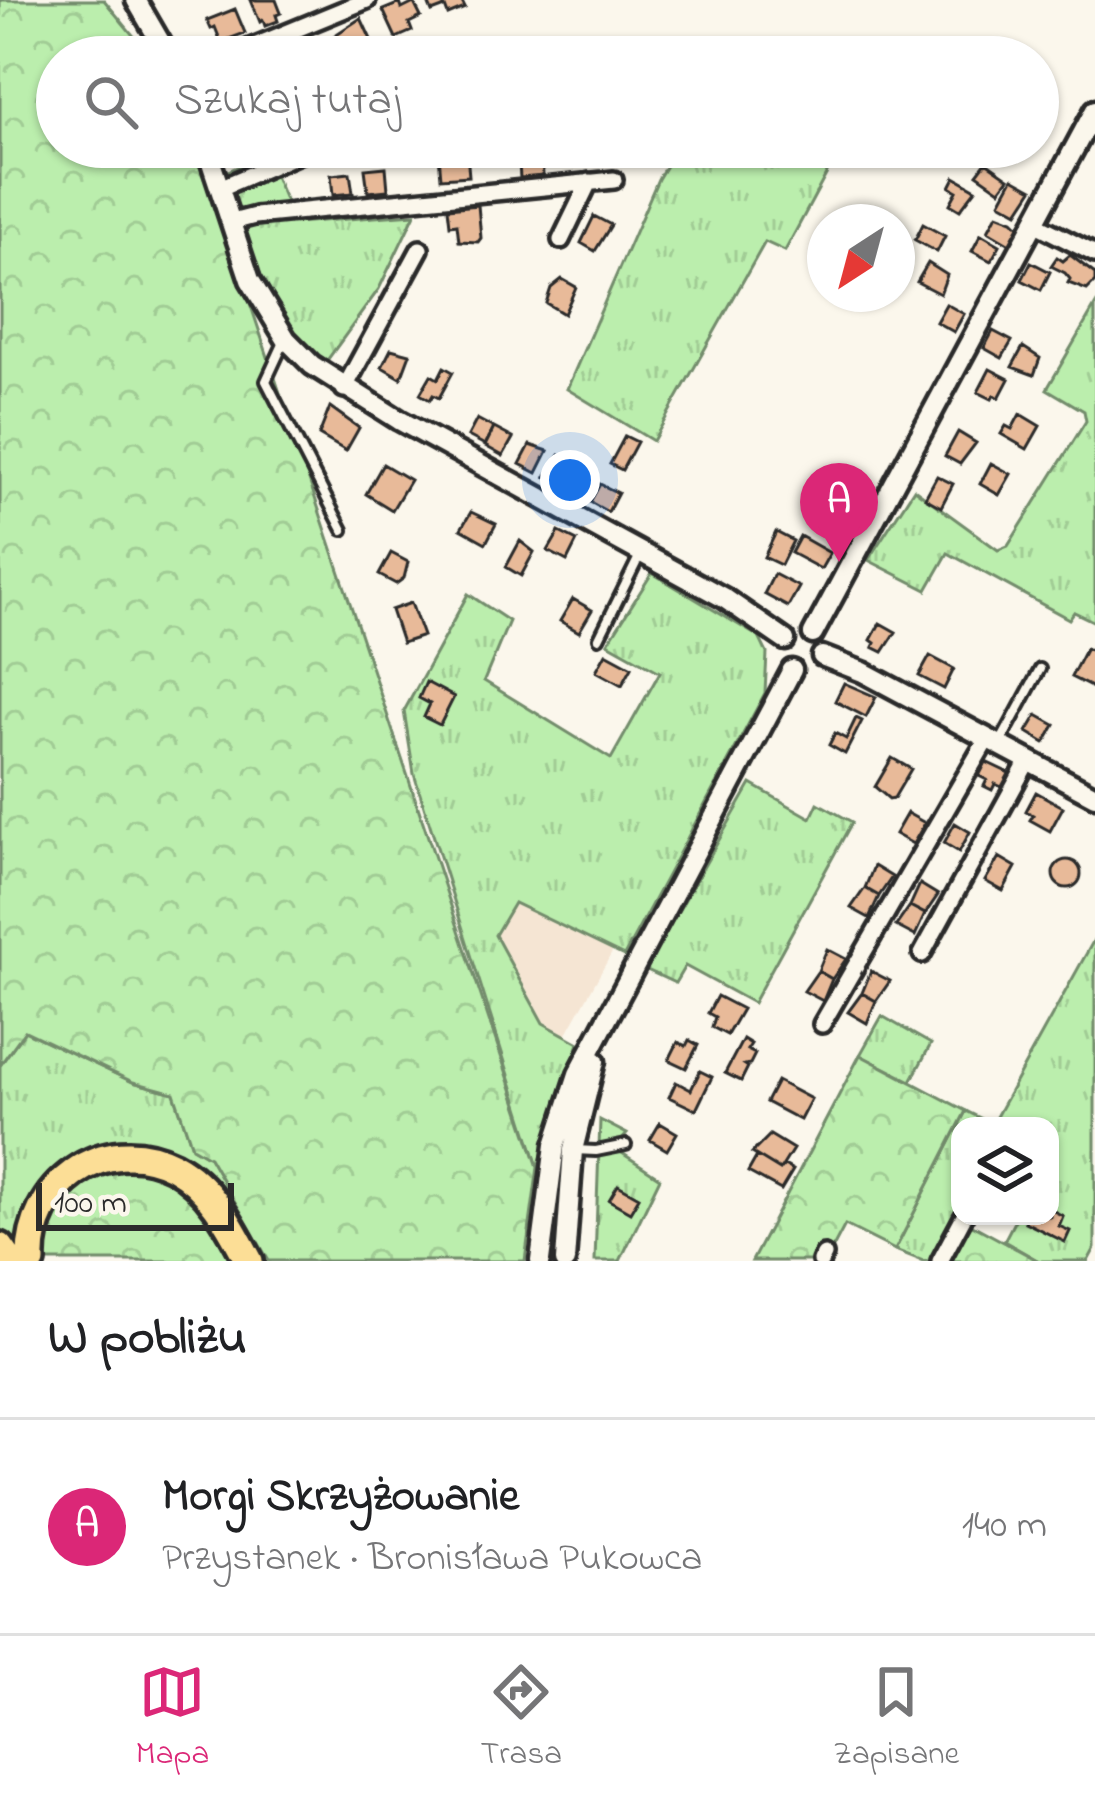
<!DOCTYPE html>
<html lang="pl">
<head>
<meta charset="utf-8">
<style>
  :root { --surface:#fff; --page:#f6f6f6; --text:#202124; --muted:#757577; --line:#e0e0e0; --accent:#db2777 }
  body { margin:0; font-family:"Indie Flower",sans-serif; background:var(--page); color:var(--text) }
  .controls { position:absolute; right:36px; bottom:36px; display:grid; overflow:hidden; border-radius:24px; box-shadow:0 3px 9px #0004 }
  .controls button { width:108px; height:108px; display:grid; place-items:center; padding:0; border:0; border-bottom:3px solid var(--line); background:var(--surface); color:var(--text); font:60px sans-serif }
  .compass { position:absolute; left:807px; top:204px; width:108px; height:108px; border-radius:50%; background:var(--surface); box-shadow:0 3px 9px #0004; rotate:216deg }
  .scale { position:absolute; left:36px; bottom:30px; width:198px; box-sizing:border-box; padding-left:12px; border:6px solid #2b2b2b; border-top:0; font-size:33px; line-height:42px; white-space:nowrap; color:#2b2b2b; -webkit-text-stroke:9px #fbf7ec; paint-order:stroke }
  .you { position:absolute; left:570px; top:480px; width:42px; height:42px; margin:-30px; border:9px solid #fff; border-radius:50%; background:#1a73e8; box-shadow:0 0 0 18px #1a73e833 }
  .badge { display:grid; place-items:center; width:78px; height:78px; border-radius:50%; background:var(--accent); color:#fff; font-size:39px; font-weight:700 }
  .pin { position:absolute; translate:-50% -99px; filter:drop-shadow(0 3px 6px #0008) }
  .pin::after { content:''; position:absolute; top:63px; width:42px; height:36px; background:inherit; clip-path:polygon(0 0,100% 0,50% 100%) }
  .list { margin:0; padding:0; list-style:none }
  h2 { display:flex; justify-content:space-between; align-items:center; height:156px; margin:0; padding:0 48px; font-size:51px }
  h2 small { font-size:39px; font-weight:400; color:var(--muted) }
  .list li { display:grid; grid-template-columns:78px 1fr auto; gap:36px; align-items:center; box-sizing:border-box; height:216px; padding:0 48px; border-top:3px solid var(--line) }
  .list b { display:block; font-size:45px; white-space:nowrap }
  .list p { margin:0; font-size:39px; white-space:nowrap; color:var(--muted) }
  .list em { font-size:39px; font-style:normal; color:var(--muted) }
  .icon { flex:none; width:66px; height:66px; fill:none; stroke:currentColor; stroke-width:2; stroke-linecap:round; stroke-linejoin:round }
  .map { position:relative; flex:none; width:1095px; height:1261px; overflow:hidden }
  .search { position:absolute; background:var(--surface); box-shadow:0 3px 9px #0004; left:36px; right:36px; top:36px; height:132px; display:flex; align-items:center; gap:30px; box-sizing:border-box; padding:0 42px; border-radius:66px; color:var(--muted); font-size:45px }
  .sheet { height:372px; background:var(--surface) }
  nav { display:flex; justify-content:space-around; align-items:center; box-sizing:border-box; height:168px; border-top:3px solid var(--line); background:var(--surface); font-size:33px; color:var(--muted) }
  nav a { display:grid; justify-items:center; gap:6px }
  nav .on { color:var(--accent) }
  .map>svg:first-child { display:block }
  .built { fill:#f5e5d3 }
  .grass { fill:url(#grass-tufts); stroke:#738c6c; stroke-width:3 }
  .forest { fill:url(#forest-crowns); stroke:#738c6c; stroke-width:3 }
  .building { fill:#e8ba99; stroke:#2b2b2b; stroke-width:3 }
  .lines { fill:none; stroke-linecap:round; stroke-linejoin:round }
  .service-casing { stroke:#2b2b2b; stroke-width:16 }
  .minor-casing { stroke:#2b2b2b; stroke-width:24 }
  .tertiary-casing { stroke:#2b2b2b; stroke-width:27 }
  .motorway-casing { stroke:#2b2b2b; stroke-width:36 }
  .service { stroke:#fbf7ec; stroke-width:8 }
  .minor { stroke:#fbf7ec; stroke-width:15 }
  .tertiary { stroke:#fbf7ec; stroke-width:18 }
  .motorway { stroke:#fcde96; stroke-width:27 }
</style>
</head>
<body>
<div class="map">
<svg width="1095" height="1261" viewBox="0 0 1095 1261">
  <defs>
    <pattern id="grass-tufts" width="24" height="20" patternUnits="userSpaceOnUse" patternTransform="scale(3)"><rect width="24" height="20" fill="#bbeead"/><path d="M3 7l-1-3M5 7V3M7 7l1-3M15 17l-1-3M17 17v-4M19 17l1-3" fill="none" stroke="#a1cc95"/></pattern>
    <pattern id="forest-crowns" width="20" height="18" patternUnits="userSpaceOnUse" patternTransform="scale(3)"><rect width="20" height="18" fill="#bbeead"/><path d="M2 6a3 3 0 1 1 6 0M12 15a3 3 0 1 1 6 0" fill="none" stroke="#a1cc95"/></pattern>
  </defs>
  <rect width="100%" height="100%" fill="#fbf7ec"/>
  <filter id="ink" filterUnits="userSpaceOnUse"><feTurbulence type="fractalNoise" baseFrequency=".00833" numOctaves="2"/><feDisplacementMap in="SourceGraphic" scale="24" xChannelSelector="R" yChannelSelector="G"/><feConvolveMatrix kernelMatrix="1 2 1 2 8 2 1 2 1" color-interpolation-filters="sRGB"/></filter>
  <g filter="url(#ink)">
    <!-- built -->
    <path class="built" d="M 514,903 L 614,949 L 566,1035 L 543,1024 L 494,935 Z"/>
    <!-- grass -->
    <path class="grass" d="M 677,147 L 841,147 L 785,251 L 765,242 L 653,441 L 567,389 L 658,179 Z
      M 266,155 L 295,223 L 415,214 L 379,289 L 323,366 C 263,304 251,251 223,173 Z
      M 1095,306 L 1095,622 L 1074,612 L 1069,619 L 948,553 L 927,590 L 868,560 L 914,489 L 998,550 L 1008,546 L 1086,421 L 1084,411 L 1047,389 Z
      M 652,573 L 759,637 L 767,653 L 765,693 L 624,956 L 514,903 L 495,935 L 543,1023 L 579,1043 L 538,1167 L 414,774 L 404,711 L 468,594 L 509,621 L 484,681 L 611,759 L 660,672 L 608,643 Z
      M 751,784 L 811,818 L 818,803 L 852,822 L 753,1003 L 685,966 L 675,983 L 645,969 Z
      M 1095,938 L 1095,1248 L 1088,1261 L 1039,1261 L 1004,1241 L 1017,1216 L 1050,1216 L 1050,1126 L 960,1126 L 960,1214 L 936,1261 L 923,1261 L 895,1250 L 966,1111 L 992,1124 Z
      M 882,1016 L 931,1044 L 911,1081 L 860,1055 Z
      M 24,1031 L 133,1082 L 174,1093 L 192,1147 L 209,1157 L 269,1261 L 257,1261 L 141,1150 L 19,1257 L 0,1232 L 0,1066 Z
      M 600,1120 L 627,1134 L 620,1142 L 622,1153 L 660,1178 L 620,1261 L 595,1261 Z"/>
    <!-- forest -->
    <path class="forest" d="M 0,0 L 104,0 L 151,57 L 57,57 L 57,147 L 198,147 L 538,1167 L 525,1261 L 269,1261 L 209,1157 L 192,1147 L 174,1093 L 133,1082 L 25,1031 L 0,1065 Z
      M 860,1055 L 966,1111 L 895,1250 L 845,1225 L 826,1261 L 752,1261 Z
      M 118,1168 C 190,1173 202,1205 236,1261 L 39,1261 C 39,1246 45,1236 51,1222 C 65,1188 82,1176 118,1168 Z
      M 965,1221 L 1039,1261 L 936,1261 Z"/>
    <!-- building -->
    <path class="building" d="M 251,0 L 276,0 L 281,13 L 276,15 L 278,21 L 265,26 L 263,20 L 260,22 Z
      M 427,0 L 461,0 L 465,8 L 448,15 L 445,7 L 432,12 Z
      M 400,3 L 402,9 L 414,3 L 421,17 L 409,23 L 412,31 L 396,38 L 383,10 Z
      M 235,9 L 245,33 L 221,42 L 215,27 L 211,29 L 207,20 Z
      M 361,18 L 374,46 L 357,53 L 354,45 L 342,50 L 335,35 Z
      M 322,40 L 328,55 L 324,57 L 294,57 L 290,48 L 307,41 L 309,46 Z
      M 467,153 L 469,176 L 441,178 L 439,155 Z
      M 542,156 L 543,176 L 520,178 L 519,164 L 523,163 L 523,158 Z
      M 986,162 L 1009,178 L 1000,190 L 977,174 Z
      M 386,167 L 388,190 L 368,192 L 365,169 Z
      M 350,173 L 353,193 L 333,195 L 331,175 Z
      M 955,177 L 976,189 L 960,210 L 950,204 L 957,191 L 950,187 Z
      M 1013,178 L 1033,189 L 1018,212 L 1000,202 Z
      M 478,205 L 481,238 L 478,242 L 459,241 L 457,224 L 450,225 L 448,208 Z
      M 997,214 L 1013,220 L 1020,227 L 1010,244 L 988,231 Z
      M 594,216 L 611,225 L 595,251 L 581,243 Z
      M 923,224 L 945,236 L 937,252 L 915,240 Z
      M 981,234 L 1000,245 L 991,261 L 972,251 Z
      M 1070,255 L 1095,274 L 1095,282 L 1087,290 L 1068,283 L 1070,279 L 1065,273 L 1051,266 L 1057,257 L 1063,261 Z
      M 1031,262 L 1050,272 L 1041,290 L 1022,280 Z
      M 928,263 L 947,275 L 940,294 L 917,282 Z
      M 562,279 L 576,287 L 564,314 L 546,303 L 551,288 Z
      M 946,304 L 964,314 L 954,332 L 936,322 Z
      M 993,331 L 1012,341 L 1002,358 L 984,348 Z
      M 1023,347 L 1040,358 L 1034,375 L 1012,367 Z
      M 391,349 L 410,354 L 401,378 L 382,367 Z
      M 444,367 L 453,372 L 439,398 L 433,395 L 430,400 L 420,394 L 431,375 L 438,379 Z
      M 990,369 L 1009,379 L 999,398 L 994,395 L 992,399 L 978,392 Z
      M 330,407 L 359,428 L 346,451 L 319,435 Z
      M 1020,414 L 1040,426 L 1027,449 L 1001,434 L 1006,426 L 1012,429 Z
      M 477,419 L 494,428 L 485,445 L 468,436 Z
      M 494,428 L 513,438 L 503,456 L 485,446 Z
      M 958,432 L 976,443 L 960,464 L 945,456 Z
      M 625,436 L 637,442 L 622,470 L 610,464 Z
      M 530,445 L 548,451 L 537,473 L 520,464 Z
      M 560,455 L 576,463 L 563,486 L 546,477 Z
      M 991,463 L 1011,474 L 999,495 L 980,484 Z
      M 383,464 L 410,480 L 392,510 L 366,494 Z
      M 572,470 L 593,482 L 589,490 L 583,487 L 579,495 L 563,486 Z
      M 937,476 L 953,484 L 941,507 L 925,498 Z
      M 600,484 L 618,493 L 608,512 L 590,502 Z
      M 471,512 L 496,524 L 486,543 L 461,529 Z
      M 559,532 L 577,541 L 567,561 L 548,551 Z
      M 776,532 L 793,541 L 781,565 L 764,557 Z
      M 800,536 L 830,553 L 821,569 L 791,553 Z
      M 520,541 L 534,552 L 521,576 L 506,567 Z
      M 391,553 L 408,562 L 404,578 L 396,584 L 379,575 Z
      M 774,574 L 799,587 L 788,607 L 764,594 Z
      M 573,599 L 592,610 L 579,632 L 560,621 Z
      M 411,603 L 423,636 L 402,643 L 391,610 Z
      M 880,623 L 896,632 L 883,652 L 873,647 L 875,643 L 871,640 Z
      M 1086,648 L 1095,653 L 1095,689 L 1071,677 Z
      M 606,653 L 632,667 L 622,685 L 596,671 Z
      M 930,656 L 954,669 L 944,689 L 919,676 Z
      M 426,682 L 454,697 L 440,725 L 424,717 L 430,704 L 419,698 Z
      M 844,683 L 876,697 L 866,717 L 835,701 Z
      M 1037,715 L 1055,725 L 1045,743 L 1027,732 Z
      M 856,718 L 862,721 L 845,754 L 829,745 L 835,733 L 846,739 Z
      M 892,758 L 911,769 L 894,798 L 889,799 L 875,787 Z
      M 986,762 L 1011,774 L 1004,788 L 995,784 L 992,790 L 984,786 L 987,780 L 979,776 Z
      M 1036,792 L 1063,807 L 1050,831 L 1030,820 L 1033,815 L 1026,811 Z
      M 907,813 L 925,823 L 913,844 L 895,834 Z
      M 955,823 L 970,832 L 959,852 L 944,843 Z
      M 999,857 L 1016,867 L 1003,891 L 985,881 Z
      M1053 874a14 14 0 1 1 28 0a14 14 0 1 1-28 0Z
      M 874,866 L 892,877 L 879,896 L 865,888 Z
      M 920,884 L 938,895 L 925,914 L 910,906 Z
      M 865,888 L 879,896 L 869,918 L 851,908 Z
      M 910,906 L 925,914 L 915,936 L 896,926 Z
      M 827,949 L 846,959 L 832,979 L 818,971 Z
      M 818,971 L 832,979 L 823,1001 L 804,991 Z
      M 871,971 L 890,981 L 876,1001 L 862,993 Z
      M 862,993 L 876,1001 L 867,1023 L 848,1012 Z
      M 717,996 L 742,1009 L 727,1035 L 712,1027 L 715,1017 L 708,1013 Z
      M 743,1039 L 751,1044 L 747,1050 L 755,1054 L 750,1064 L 745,1065 L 748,1067 L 741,1081 L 725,1073 Z
      M 689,1040 L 698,1045 L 686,1068 L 669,1060 L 678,1042 L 686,1046 Z
      M 700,1071 L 712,1077 L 696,1110 L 669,1097 L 676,1082 L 691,1090 Z
      M 777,1081 L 811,1099 L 800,1120 L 766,1102 Z
      M 660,1123 L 677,1133 L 667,1150 L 650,1140 Z
      M 770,1135 L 793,1149 L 780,1170 L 752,1153 Z
      M 757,1156 L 780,1170 L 784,1165 L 793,1170 L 781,1190 L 748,1172 Z
      M 618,1185 L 639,1197 L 630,1212 L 609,1200 Z
      M 1050,1209 L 1063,1216 L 1059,1226 L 1070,1231 L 1065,1242 L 1025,1222 L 1028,1216 L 1050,1216 Z"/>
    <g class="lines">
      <!-- service casing -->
      <g class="service-casing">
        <path id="service" d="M 285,340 L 266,381 L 343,530
          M 599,638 L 641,553
          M 1001,741 L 1040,669
          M 574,1150 L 596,1151 L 626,1145"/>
      </g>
      <!-- minor casing -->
      <g class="minor-casing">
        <path id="minor" d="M 228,57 L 367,0
          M 220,188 L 315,147
          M 232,222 L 255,216 L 614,180
          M 1034,223 L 1095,254
          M 561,240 L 589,182
          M 344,389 L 420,249
          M 922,954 L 1028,761
          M 822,1024 L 987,739
          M 821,1261 L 824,1255
          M 940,1261 L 964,1216"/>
      </g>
      <!-- tertiary casing -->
      <g class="tertiary-casing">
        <path id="tertiary" d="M 136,0 L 169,57
          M 206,147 L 250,280 L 286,339 L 312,365 L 399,420 L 724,598 L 785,640
          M 813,634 L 1095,110
          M 822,656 L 863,672 L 1095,796
          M 540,1261 L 555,1145 L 578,1074 L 792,670
          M 565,1261 L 573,1150 L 595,1061"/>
      </g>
      <!-- motorway casing -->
      <g class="motorway-casing">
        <path id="motorway" d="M 0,1247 L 10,1261
          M 31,1261 C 28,1187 103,1130 173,1166 C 210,1186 230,1225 249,1261"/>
      </g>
      <!-- service -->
      <use href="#service" class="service"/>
      <!-- minor -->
      <use href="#minor" class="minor"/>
      <!-- tertiary -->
      <use href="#tertiary" class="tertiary"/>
      <!-- motorway -->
      <use href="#motorway" class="motorway"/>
    </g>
  </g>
</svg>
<div class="controls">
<button><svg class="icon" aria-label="layers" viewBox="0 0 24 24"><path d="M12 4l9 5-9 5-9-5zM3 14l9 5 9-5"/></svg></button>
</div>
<svg class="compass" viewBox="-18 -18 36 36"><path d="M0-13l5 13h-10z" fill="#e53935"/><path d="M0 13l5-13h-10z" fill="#757577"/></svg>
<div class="scale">100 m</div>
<div class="you"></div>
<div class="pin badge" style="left:839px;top:562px">A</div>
<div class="search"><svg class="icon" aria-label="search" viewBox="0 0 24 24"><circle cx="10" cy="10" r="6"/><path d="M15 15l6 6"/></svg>Szukaj tutaj</div>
</div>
<section class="sheet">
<h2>W pobliżu<small></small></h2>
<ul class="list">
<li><span class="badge">A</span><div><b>Morgi Skrzyżowanie</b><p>Przystanek · Bronisława Pukowca</p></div><em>140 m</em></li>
</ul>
</section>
<nav>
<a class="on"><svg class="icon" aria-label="map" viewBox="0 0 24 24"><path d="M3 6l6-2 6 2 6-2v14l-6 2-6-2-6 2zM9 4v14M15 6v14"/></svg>Mapa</a>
<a><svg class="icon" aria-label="directions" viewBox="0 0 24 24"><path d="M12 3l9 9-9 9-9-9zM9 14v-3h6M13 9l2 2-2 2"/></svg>Trasa</a>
<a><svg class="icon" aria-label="saved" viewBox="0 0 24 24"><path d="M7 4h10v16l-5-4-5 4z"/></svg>Zapisane</a>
</nav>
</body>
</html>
